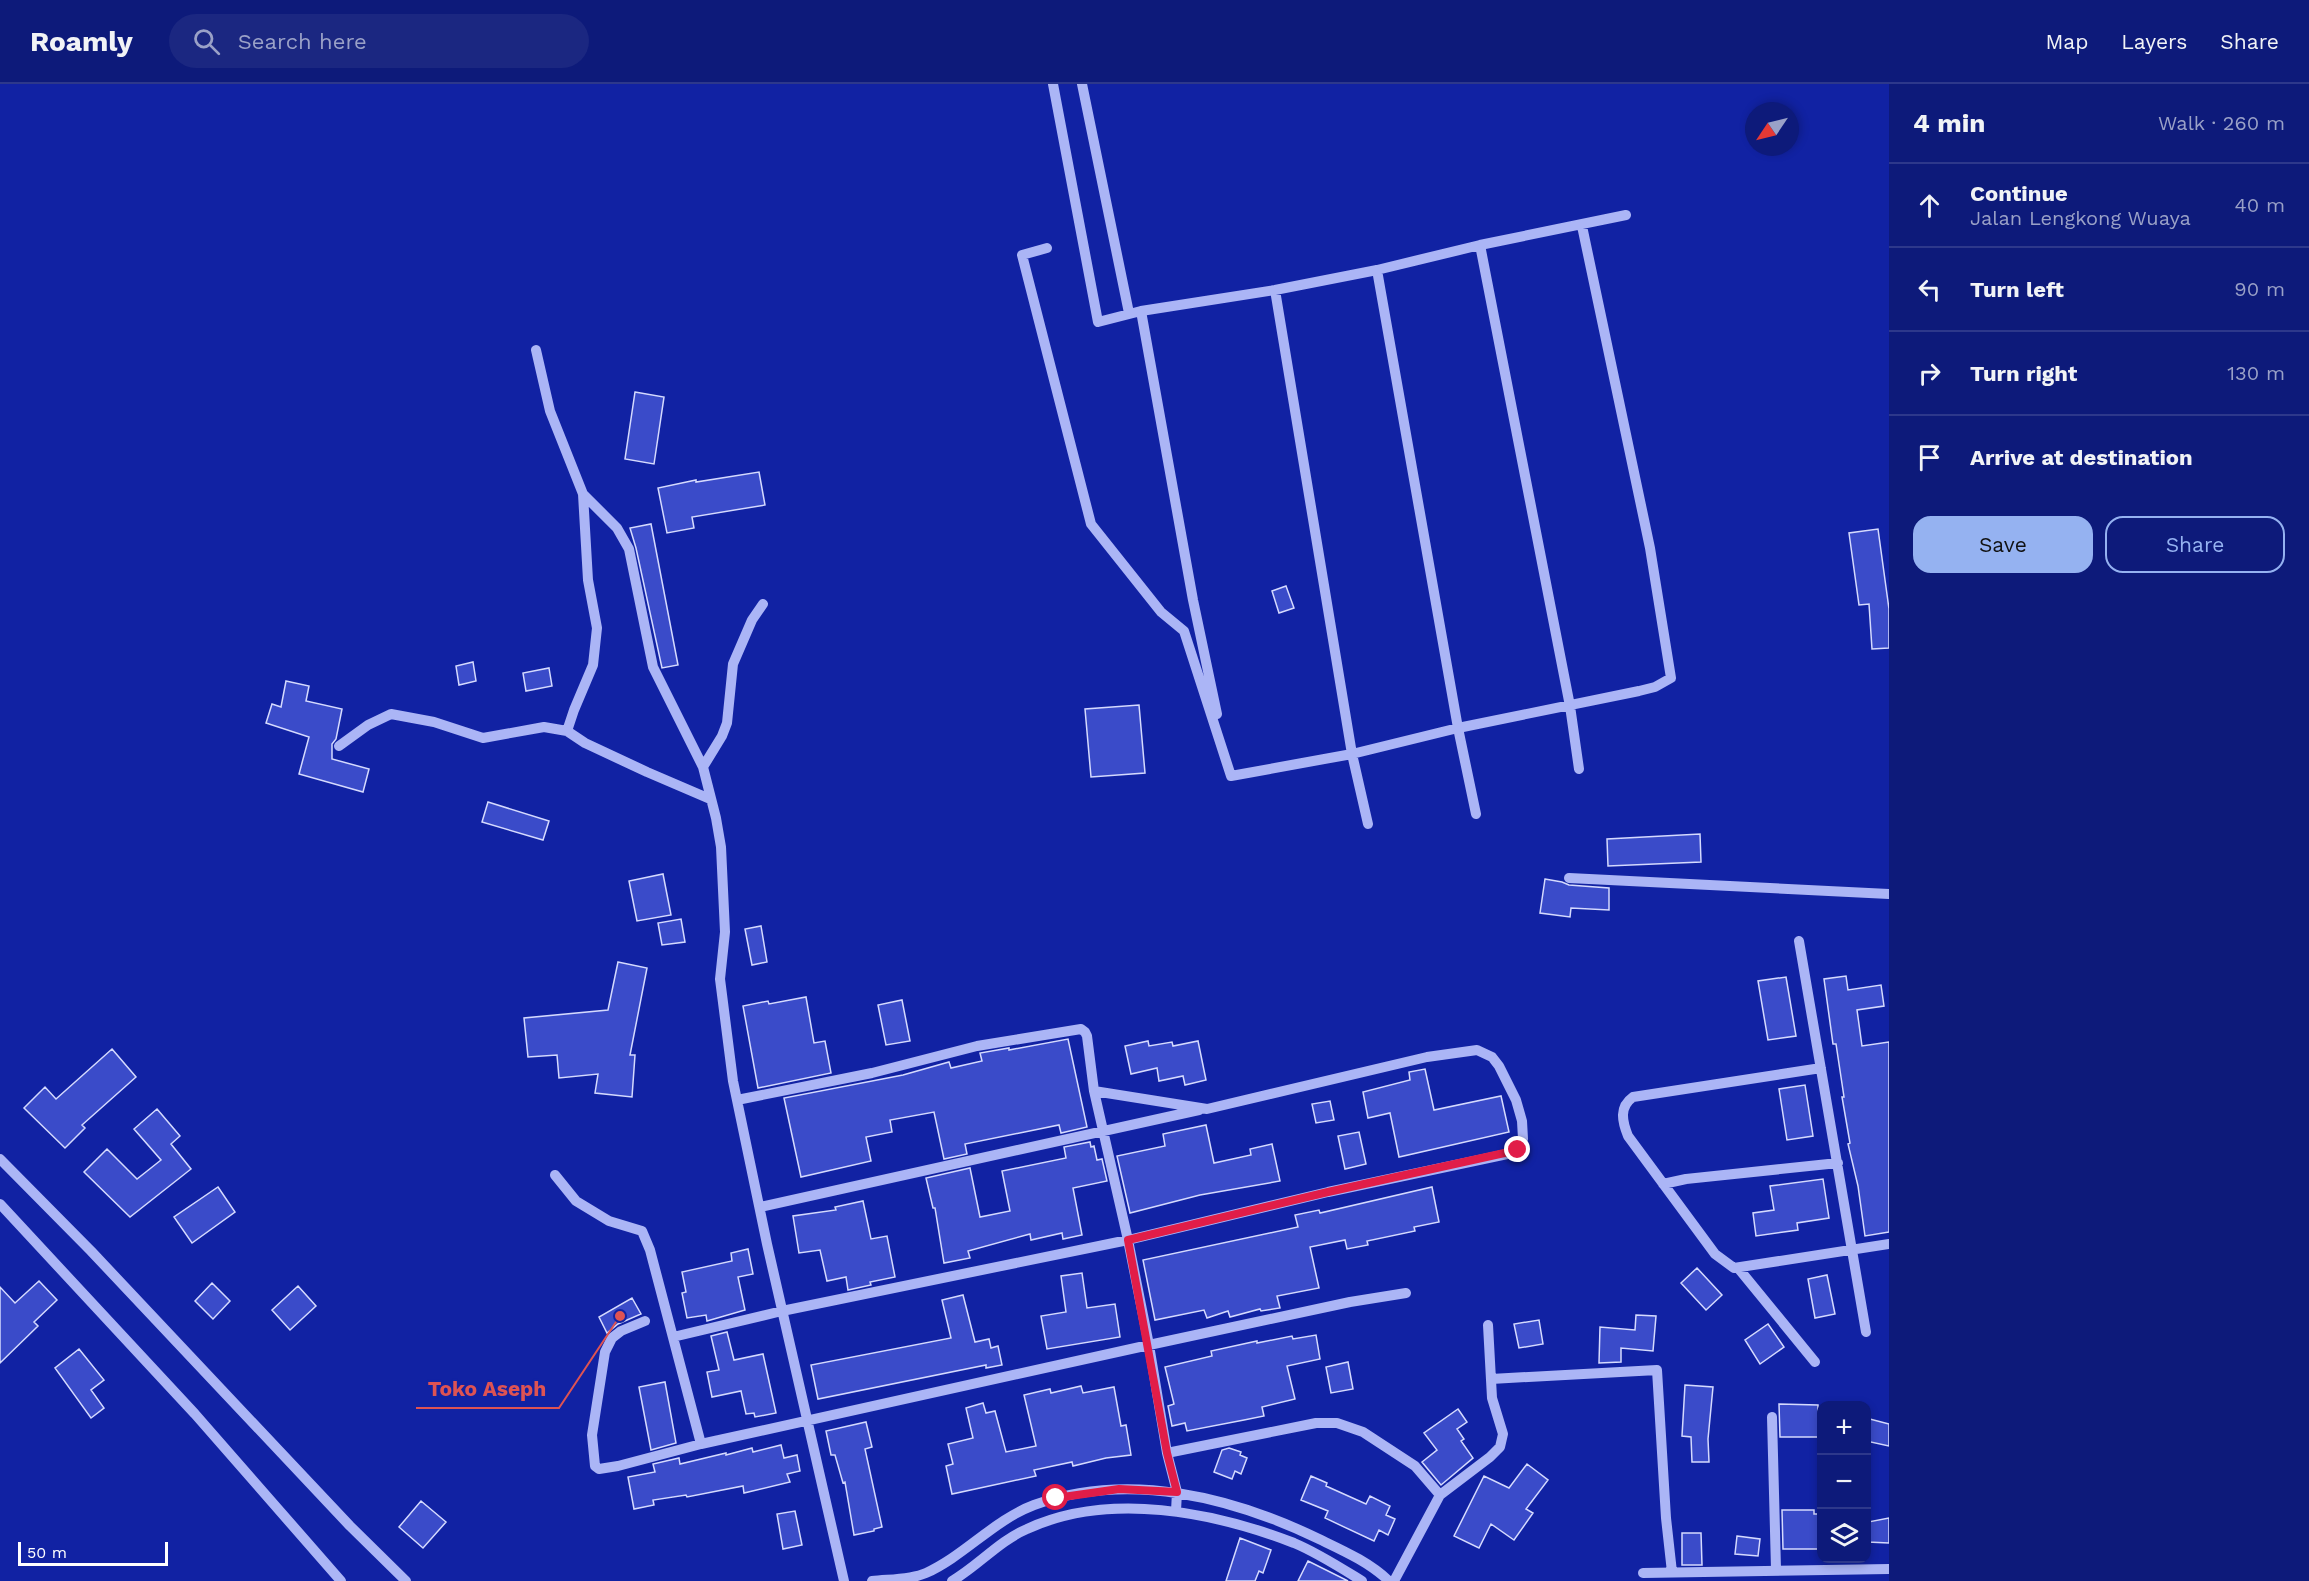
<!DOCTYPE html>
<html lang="en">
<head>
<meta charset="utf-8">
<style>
  :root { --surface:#0d1a7a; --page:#1b2781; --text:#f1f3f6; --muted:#9aa1c7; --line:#2d388b; --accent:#95b2f1 }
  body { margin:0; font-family:"Work Sans",sans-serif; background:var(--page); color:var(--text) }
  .controls { position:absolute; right:18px; bottom:18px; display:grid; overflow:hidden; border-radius:12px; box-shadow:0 3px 9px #0003 }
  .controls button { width:54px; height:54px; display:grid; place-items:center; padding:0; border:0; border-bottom:2px solid var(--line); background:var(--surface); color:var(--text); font:30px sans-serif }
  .compass { position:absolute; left:1745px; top:18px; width:54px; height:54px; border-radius:50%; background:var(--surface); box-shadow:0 3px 9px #0003; rotate:235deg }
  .scale { position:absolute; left:18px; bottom:15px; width:150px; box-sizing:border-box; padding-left:6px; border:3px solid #fff; border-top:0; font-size:16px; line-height:21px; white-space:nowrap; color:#fff; -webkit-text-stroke:4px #1122a3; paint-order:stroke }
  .stop { position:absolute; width:18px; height:18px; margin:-14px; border:4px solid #e11d48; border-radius:50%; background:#fff }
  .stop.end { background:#e11d48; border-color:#fff; box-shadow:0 2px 6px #0008 }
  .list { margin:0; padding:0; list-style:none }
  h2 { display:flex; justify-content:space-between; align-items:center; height:78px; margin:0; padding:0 24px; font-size:26px }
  h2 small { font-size:20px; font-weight:400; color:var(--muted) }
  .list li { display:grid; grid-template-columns:39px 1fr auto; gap:18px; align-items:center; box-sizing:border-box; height:84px; padding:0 24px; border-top:2px solid var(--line) }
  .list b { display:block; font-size:22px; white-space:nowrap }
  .list p { margin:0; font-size:20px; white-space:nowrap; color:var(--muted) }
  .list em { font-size:20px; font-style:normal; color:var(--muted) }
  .actions { display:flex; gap:12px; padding:18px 24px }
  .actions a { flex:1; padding:14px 0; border:2px solid var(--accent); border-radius:18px; text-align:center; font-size:21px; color:var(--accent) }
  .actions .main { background:var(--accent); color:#111 }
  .icon { flex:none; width:33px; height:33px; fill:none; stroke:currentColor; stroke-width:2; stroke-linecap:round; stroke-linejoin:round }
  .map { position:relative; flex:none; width:1889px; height:1497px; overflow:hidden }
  header { display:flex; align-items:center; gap:36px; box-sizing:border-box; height:84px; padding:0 30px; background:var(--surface); border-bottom:2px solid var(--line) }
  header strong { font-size:28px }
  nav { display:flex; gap:33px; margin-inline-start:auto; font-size:21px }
  .search { width:420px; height:54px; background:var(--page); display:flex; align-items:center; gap:15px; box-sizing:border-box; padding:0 21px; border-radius:33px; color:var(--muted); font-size:22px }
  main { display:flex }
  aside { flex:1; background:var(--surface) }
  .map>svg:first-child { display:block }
  .building { fill:#3a4bc9; stroke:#d5dafe; stroke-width:1.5 }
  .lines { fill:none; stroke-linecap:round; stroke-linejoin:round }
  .minor { stroke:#abb5f6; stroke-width:10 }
  .route { stroke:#e11d48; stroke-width:8 }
  .leader { fill:none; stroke:#de5353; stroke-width:2 }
  .callout-dot { fill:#de5353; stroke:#1122a3; stroke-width:2 }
  .callout-label { font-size:21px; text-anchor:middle; font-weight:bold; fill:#de5353; stroke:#1122a3; stroke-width:4.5; stroke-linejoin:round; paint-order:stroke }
</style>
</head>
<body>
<header>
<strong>Roamly</strong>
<div class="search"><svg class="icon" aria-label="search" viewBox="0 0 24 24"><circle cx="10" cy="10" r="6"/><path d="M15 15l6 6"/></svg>Search here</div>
<nav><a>Map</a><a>Layers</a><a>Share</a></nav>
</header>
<main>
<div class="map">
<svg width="1889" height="1497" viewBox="0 0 1889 1497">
  <rect width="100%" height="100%" fill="#1122a3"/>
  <!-- building -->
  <path class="building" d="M 635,308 L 664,313 L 654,380 L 625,375 Z
    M 759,388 L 765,421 L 692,433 L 694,444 L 667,449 L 658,404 L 696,396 L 696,398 Z
    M 651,440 L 678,581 L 662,584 L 636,464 L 630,444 Z
    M 1878,445 L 1889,525 L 1889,564 L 1872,565 L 1869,520 L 1859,521 L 1849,449 Z
    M 1286,502 L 1294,524 L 1279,529 L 1272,507 Z
    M 473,578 L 476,597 L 459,601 L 456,582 Z
    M 549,584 L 552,602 L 526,607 L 523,589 Z
    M 286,597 L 309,602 L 306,617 L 342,625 L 336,655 L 332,660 L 332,675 L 369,685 L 363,708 L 299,690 L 309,653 L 266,639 L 272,620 L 281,623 Z
    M 1139,621 L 1145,689 L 1091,693 L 1085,625 Z
    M 488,718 L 549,737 L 543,756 L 482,738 Z
    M 1700,750 L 1701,778 L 1608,782 L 1607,755 Z
    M 663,790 L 671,831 L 637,837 L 629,797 Z
    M 1545,795 L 1562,798 L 1569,801 L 1609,804 L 1609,826 L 1571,824 L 1570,833 L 1540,829 Z
    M 681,835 L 685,858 L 662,861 L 658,839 Z
    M 761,842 L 767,878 L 752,881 L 745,845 Z
    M 618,878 L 647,884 L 630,971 L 635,971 L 632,1013 L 595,1009 L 598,990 L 559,994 L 557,971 L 528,973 L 524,934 L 608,926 Z
    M 1846,892 L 1848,906 L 1881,901 L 1884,922 L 1857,926 L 1862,962 L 1889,958 L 1889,1148 L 1865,1152 L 1858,1102 L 1848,1060 L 1850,1059 L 1842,1013 L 1844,1013 L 1836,960 L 1833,960 L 1824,895 Z
    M 1786,893 L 1796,952 L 1768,956 L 1758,897 Z
    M 806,913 L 814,959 L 825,957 L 831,989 L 758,1004 L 743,922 L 768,917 L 769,920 Z
    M 902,916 L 910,957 L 886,961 L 878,921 Z
    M 1068,955 L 1087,1043 L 1061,1049 L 1059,1041 L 965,1060 L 967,1070 L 944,1075 L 934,1028 L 890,1036 L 892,1048 L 866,1053 L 871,1077 L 801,1093 L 784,1014 L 903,991 L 949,978 L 951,984 L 982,977 L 980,969 L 1009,964 L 1009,966 Z
    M 1148,957 L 1149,962 L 1172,958 L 1173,962 L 1198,957 L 1206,996 L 1185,1001 L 1183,992 L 1159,997 L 1157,984 L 1131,990 L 1125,962 Z
    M 112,965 L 136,993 L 82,1041 L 85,1044 L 65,1064 L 24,1024 L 45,1003 L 56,1015 Z
    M 1425,985 L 1434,1026 L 1501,1012 L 1509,1048 L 1399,1073 L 1390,1029 L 1368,1034 L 1363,1008 L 1410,996 L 1409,988 Z
    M 1805,1001 L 1813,1052 L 1787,1056 L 1779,1005 Z
    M 1330,1017 L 1334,1036 L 1316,1039 L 1312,1020 Z
    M 157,1025 L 180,1052 L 171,1060 L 191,1085 L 130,1133 L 84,1088 L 107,1065 L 137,1095 L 161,1076 L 134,1045 Z
    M 1206,1041 L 1214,1079 L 1251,1071 L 1250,1065 L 1272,1060 L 1280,1097 L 1200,1111 L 1130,1129 L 1117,1072 L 1165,1062 L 1163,1050 Z
    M 1359,1048 L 1366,1080 L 1345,1085 L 1338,1052 Z
    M 1090,1058 L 1091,1063 L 1094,1062 L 1097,1076 L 1102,1075 L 1107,1097 L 1073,1104 L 1082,1151 L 1063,1155 L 1062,1149 L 1031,1156 L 1030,1150 L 968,1167 L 970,1174 L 944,1179 L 935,1124 L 933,1124 L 926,1094 L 970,1084 L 980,1133 L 1010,1127 L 1002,1087 L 1066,1074 L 1064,1063 Z
    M 1823,1095 L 1829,1134 L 1797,1139 L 1798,1146 L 1756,1152 L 1753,1129 L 1774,1126 L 1770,1102 Z
    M 218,1103 L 235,1128 L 192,1159 L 174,1133 Z
    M 1432,1103 L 1439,1138 L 1414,1143 L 1415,1147 L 1367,1157 L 1368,1161 L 1347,1165 L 1345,1156 L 1310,1163 L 1319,1204 L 1277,1212 L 1280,1224 L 1261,1227 L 1260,1225 L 1230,1233 L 1228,1227 L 1207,1234 L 1204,1226 L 1155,1236 L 1143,1176 L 1298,1143 L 1295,1131 L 1319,1126 L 1320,1129 Z
    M 863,1117 L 871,1155 L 887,1152 L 895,1193 L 870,1198 L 871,1201 L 848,1206 L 846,1193 L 827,1197 L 820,1166 L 799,1169 L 793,1132 L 836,1126 L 835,1123 Z
    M 748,1165 L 753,1190 L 738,1193 L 745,1226 L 707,1237 L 706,1231 L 687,1234 L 682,1209 L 686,1208 L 682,1188 L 732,1177 L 731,1169 Z
    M 1697,1184 L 1722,1211 L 1706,1226 L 1681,1199 Z
    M 1082,1189 L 1087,1224 L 1115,1220 L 1120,1253 L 1047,1265 L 1041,1232 L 1066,1228 L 1061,1192 Z
    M 1827,1191 L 1835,1230 L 1815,1234 L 1808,1195 Z
    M 39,1197 L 57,1216 L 34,1238 L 38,1242 L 0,1279 L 0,1203 L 15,1219 Z
    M 212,1199 L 230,1217 L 213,1235 L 195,1217 Z
    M 298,1202 L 316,1222 L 290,1246 L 272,1226 Z
    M 963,1211 L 975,1258 L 989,1255 L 991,1264 L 998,1262 L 1002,1281 L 986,1284 L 986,1281 L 818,1315 L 811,1281 L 951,1254 L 942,1216 Z
    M 632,1214 L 641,1230 L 618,1240 L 607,1249 L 599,1233 Z
    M 1636,1231 L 1656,1232 L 1653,1267 L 1621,1264 L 1621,1278 L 1599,1279 L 1600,1243 L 1635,1246 Z
    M 1539,1236 L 1543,1260 L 1519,1264 L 1514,1240 Z
    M 1768,1240 L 1784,1263 L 1760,1280 L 1745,1256 Z
    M 727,1248 L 734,1276 L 763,1270 L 776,1329 L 755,1333 L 754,1329 L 746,1330 L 741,1307 L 712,1313 L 707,1288 L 719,1286 L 711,1252 Z
    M 1316,1251 L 1320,1275 L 1287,1282 L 1295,1315 L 1262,1323 L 1264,1332 L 1244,1336 L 1187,1347 L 1185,1339 L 1172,1342 L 1168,1322 L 1174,1320 L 1165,1283 L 1212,1272 L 1211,1267 L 1257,1257 L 1257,1259 L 1292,1252 L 1293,1255 Z
    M 79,1265 L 104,1296 L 91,1306 L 104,1324 L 91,1334 L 55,1284 Z
    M 1348,1278 L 1353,1305 L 1331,1309 L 1326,1283 Z
    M 665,1298 L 676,1359 L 651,1366 L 639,1303 Z
    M 1685,1301 L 1713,1303 L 1708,1355 L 1709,1378 L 1692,1378 L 1691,1353 L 1682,1352 Z
    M 1081,1302 L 1083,1309 L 1114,1303 L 1121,1342 L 1126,1341 L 1131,1371 L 1106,1374 L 1073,1382 L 1072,1378 L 1034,1386 L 1036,1392 L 952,1410 L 946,1382 L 953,1380 L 948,1360 L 973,1354 L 966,1324 L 983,1319 L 986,1329 L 995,1327 L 1006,1368 L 1036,1362 L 1024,1311 L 1050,1305 L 1051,1309 Z
    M 1779,1320 L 1818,1321 L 1818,1353 L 1780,1353 Z
    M 1458,1325 L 1467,1338 L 1457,1345 L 1464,1355 L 1461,1357 L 1473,1374 L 1441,1401 L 1422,1378 L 1437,1366 L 1424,1349 Z
    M 1866,1334 L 1889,1340 L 1889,1362 L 1866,1357 Z
    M 866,1338 L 872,1363 L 865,1365 L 882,1443 L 874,1445 L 874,1447 L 854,1451 L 845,1398 L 843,1399 L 835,1371 L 831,1371 L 826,1347 Z
    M 781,1361 L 784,1374 L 797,1371 L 800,1387 L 787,1390 L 790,1398 L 744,1409 L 743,1402 L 687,1413 L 686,1411 L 653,1416 L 654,1421 L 634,1425 L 628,1393 L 655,1388 L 653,1380 L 679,1374 L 680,1380 L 726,1369 L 726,1371 L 752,1364 L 753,1368 Z
    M 1229,1364 L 1241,1368 L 1240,1371 L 1247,1374 L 1241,1390 L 1235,1387 L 1232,1395 L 1214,1388 L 1222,1366 Z
    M 1527,1380 L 1548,1396 L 1526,1425 L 1533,1429 L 1514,1456 L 1491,1440 L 1479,1464 L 1454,1452 L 1484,1392 L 1509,1404 Z
    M 1311,1392 L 1327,1399 L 1326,1402 L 1366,1420 L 1370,1412 L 1390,1422 L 1386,1431 L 1395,1435 L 1388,1451 L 1379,1446 L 1374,1457 L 1325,1434 L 1328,1427 L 1301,1416 Z
    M 421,1417 L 446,1438 L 423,1464 L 399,1443 Z
    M 1782,1426 L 1814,1426 L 1814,1430 L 1821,1430 L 1821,1465 L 1783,1465 Z
    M 795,1427 L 802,1461 L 783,1465 L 777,1430 Z
    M 1889,1434 L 1889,1459 L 1868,1458 L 1868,1438 Z
    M 1682,1449 L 1701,1449 L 1702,1481 L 1682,1481 Z
    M 1737,1452 L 1760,1455 L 1758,1472 L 1735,1470 Z
    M 1240,1454 L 1271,1466 L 1263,1489 L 1259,1487 L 1255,1497 L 1226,1497 Z
    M 1308,1477 L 1348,1497 L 1298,1497 Z"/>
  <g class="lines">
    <!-- minor -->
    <path class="minor" d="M 1053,0 L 1098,238 L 1141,227 L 1275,206 L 1377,186 L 1480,161 L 1626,131
      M 1082,0 L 1129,229
      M 1480,161 L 1570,622 L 1579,685
      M 1047,164 L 1022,171 L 1091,440 L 1161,528 L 1184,547 L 1231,692 L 1352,670 L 1458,644 L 1639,607 L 1655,603 L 1671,594 L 1650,464 L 1582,142
      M 1377,186 L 1458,644 L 1476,730
      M 1275,206 L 1352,670 L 1368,740
      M 1141,227 L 1193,516 L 1217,630
      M 536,266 L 550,327 L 583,410 L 617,444 L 629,465 L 653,583 L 703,683 L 716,734 L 721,763 L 725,848 L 720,895 L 733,997 L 767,1160 L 844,1497
      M 567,647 L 585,659 L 647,688 L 710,715
      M 339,662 L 368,641 L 391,630 L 434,638 L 483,654 L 544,643 L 567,647 L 574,626 L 593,581 L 597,544 L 588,496 L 583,410
      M 703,683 L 722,652 L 727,639 L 733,580 L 752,536 L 763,520
      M 1569,794 L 1889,810
      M 1799,857 L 1866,1248
      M 1821,984 L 1633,1013 C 1619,1023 1622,1037 1628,1052 L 1715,1170 L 1734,1184 L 1889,1160
      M 1094,1007 L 1128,1156 L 1149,1261 L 1167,1369 L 1177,1408 L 1176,1427
      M 0,1075 L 91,1167 L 350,1442 L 406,1497
      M 555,1091 L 576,1117 L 609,1137 L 642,1147 L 650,1166 L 701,1360
      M 1663,1100 L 1686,1095 L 1838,1079
      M 0,1120 L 195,1330 L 341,1497
      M 760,1123 L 1199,1026
      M 1739,1185 L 1815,1278
      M 645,1237 L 621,1247 L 612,1254 L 605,1268 L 592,1351 L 595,1382 L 599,1385 L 618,1382 L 701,1360 L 1149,1261 L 1350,1218 L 1406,1209
      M 673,1253 L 782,1227 L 1128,1156 L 1328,1108 L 1512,1069 L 1520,1063 L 1523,1055 L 1522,1037 L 1516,1016 L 1499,982 L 1492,973 L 1477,966 L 1427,973 L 1207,1025 L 1094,1007 L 1087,952 L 1085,948 L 1081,945 L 977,962 L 872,989 L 737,1016
      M 1491,1295 L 1657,1286 L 1666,1434 L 1672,1488
      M 1772,1333 L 1776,1485
      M 1167,1369 L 1316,1339 L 1337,1339 L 1363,1348 L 1415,1382 L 1440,1411
      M 1643,1489 L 1889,1485
      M 872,1497 C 889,1495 910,1496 926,1489 C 964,1472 994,1436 1034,1421 C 1129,1387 1232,1413 1319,1455 C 1344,1467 1369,1478 1389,1497
      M 952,1497 C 978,1482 999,1457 1027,1445 C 1109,1407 1214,1428 1294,1459 C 1318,1469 1341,1484 1362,1497
      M 1394,1497 L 1440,1411 L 1490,1373 L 1500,1363 L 1503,1350 L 1492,1314 L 1488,1241"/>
  </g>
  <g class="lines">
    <!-- route -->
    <path class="route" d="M 1056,1414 L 1119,1405 L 1177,1408 L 1167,1369 L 1128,1156 L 1328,1108 L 1518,1066"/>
  </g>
  <!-- callouts -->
  <path class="leader" d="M620 1232L559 1324H416"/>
  <circle class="callout-dot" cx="620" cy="1232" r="6"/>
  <g class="callout-label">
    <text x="487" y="1312">Toko Aseph</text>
  </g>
</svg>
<div class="controls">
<button>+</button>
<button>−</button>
<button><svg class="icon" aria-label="layers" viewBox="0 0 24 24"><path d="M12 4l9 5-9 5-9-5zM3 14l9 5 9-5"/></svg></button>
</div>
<svg class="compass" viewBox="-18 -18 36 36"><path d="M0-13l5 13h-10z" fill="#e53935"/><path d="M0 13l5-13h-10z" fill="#9aa1c7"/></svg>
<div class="scale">50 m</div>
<div class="stop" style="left:1056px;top:1414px"></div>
<div class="stop end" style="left:1518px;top:1066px"></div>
</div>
<aside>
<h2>4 min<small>Walk · 260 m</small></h2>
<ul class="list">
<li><svg class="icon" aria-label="ahead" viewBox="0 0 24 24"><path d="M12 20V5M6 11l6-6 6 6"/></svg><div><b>Continue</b><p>Jalan Lengkong Wuaya</p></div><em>40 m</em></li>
<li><svg class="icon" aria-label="left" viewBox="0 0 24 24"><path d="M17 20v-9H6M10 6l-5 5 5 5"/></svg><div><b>Turn left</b></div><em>90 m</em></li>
<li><svg class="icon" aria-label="right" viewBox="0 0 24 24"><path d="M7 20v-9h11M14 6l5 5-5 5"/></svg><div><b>Turn right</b></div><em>130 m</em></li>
<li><svg class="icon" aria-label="arrive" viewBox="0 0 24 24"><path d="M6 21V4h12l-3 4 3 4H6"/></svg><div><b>Arrive at destination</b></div></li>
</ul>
<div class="actions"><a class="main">Save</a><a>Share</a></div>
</aside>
</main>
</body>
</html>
